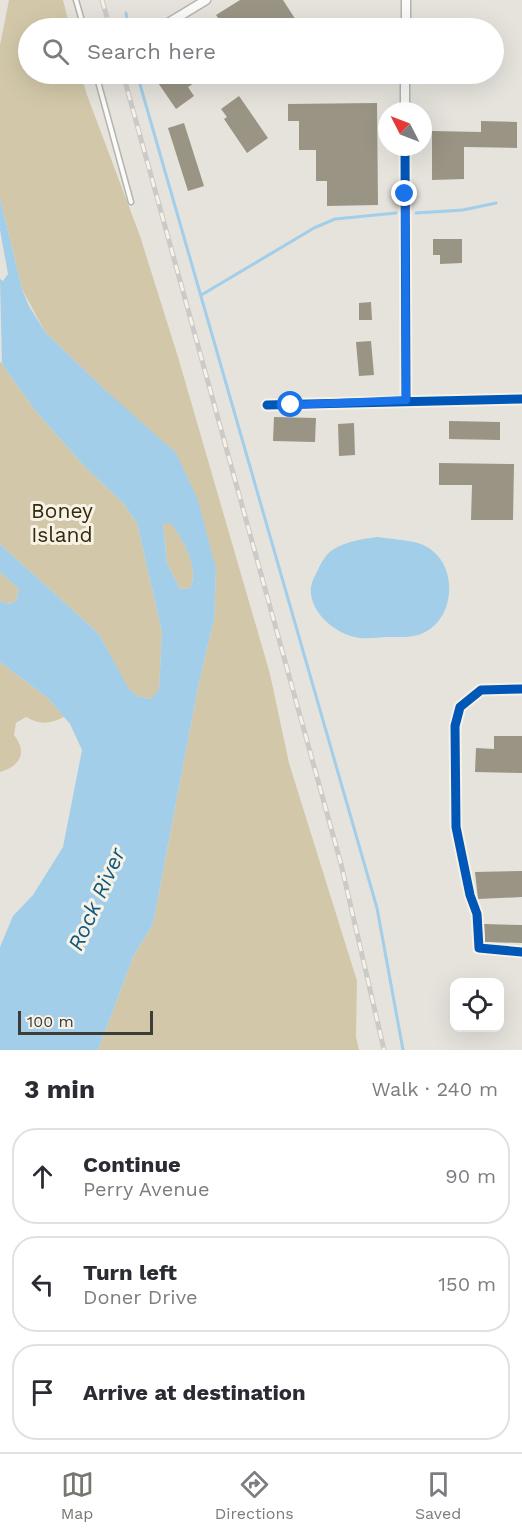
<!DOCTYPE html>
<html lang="en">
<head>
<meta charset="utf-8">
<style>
  :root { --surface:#fff; --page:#f7f7f7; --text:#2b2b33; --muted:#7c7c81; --line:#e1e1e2; --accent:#787671 }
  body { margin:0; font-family:"Work Sans",sans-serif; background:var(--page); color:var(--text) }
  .controls { position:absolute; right:18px; bottom:18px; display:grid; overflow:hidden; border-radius:12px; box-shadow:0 6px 24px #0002 }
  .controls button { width:54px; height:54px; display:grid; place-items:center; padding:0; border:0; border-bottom:2px solid var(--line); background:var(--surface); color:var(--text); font:30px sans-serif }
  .compass { position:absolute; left:378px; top:102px; width:54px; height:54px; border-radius:50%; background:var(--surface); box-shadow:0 6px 24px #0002; rotate:312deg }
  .scale { position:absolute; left:18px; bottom:15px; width:135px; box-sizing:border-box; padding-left:6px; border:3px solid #3e3c37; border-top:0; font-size:16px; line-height:21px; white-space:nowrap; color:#3e3c37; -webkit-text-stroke:4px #f7f2e6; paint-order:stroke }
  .stop { position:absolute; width:18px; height:18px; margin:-14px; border:4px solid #1a73e8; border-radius:50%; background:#fff }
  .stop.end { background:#1a73e8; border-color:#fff; box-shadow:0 2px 6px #0008 }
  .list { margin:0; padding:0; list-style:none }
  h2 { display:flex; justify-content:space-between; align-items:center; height:78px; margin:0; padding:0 24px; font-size:26px }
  h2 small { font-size:20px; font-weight:400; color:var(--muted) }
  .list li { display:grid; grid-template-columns:39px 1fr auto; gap:18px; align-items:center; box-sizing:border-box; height:96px; margin:0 12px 12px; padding:0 12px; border:2px solid var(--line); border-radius:24px }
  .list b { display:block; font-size:22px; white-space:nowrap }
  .list p { margin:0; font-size:20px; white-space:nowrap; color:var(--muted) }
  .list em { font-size:20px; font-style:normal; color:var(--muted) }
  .icon { flex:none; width:33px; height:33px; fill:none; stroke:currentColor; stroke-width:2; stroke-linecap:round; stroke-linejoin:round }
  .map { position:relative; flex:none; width:522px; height:1050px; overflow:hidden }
  .search { position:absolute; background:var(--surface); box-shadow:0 6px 24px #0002; left:18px; right:18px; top:18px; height:66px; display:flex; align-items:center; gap:15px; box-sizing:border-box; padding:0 21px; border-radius:33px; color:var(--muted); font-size:22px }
  .sheet { height:402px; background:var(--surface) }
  nav { display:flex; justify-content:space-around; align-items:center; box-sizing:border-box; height:84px; border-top:2px solid var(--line); background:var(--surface); font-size:16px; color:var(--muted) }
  nav a { display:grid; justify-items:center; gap:3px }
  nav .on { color:var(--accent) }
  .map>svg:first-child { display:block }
  .green { fill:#d2c8a9 }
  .water { fill:#a3cee9; fill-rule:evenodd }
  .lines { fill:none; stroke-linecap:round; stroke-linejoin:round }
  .stream { stroke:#a3cee9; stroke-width:3 }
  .building { fill:#999484 }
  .service-casing { stroke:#b6b4ae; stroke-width:7 }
  .minor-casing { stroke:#b6b4ae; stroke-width:11 }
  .service { stroke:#fbfbfa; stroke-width:4 }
  .minor { stroke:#fbfbfa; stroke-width:8 }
  .rail-casing { stroke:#cccac8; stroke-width:5 }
  .rail { stroke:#f7f2e6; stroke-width:3; stroke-dasharray:9; stroke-linecap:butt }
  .cycleway-casing { stroke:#f7f2e6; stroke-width:13 }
  .cycleway { stroke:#0057b8; stroke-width:9 }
  .route { stroke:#1a73e8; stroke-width:8 }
  .labels { text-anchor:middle; stroke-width:6; stroke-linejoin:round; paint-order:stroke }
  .park-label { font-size:21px; fill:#33290b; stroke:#f7f2e6 }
  .water-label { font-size:22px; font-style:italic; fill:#105982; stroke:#f7f2e6 }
</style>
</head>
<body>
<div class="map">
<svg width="522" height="1050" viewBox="0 0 522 1050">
  <rect width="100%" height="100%" fill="#e5e3dc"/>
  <!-- green -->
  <path class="green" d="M 9,0 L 63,0 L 70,28 L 28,28 L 28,74 L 81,74 L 87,95 L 140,236 L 178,357 L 270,674 L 289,763 L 357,981 L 356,1037 L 359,1050 L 98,1050 L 134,955 L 153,924 L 198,687 L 214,619 L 216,570 L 103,388 L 45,332 L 22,289 L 0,198 L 0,45 Z
    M 0,361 L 34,409 L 84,466 L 123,503 L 137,523 L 162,632 L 159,690 L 151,699 L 137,696 L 127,688 L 99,634 L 0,544 Z
    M 171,522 C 183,540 200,566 190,588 L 180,589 L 167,563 L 163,524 Z
    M 0,572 L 19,589 L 16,601 L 7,604 L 0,601 Z
    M 0,662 L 48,698 L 64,717 C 49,724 40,725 26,717 L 16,723 L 14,735 C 28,753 20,766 0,772 Z"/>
  <!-- water -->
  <path class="water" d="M 0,198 L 22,289 L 29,306 L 45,332 L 103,388 L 176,453 L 198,500 L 216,569 L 214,619 L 198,687 L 153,924 L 134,955 L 98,1050 L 0,1050 L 0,947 L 13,916 L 33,895 L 63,847 L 82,750 L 70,724 L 48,698 L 0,662 L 0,601 L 8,604 L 16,601 L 19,589 L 0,572 L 0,544 L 99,634 L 128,688 L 137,696 L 151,699 L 159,689 L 162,632 L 137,523 L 123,503 L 84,466 L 34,409 L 2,364 L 0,279 L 3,281 L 8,274 L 0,230 ZM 171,523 C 183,540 200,567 190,588 L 180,589 L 167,563 L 163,524 Z
    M 378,537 C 395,540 421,539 434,552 C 458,573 453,620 423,633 C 413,638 399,637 387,637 C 379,637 369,639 360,638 C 337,636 308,612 311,587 C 312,581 315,575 318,570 C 321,562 327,553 334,549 C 347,541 363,539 378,537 Z"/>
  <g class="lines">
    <!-- stream -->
    <path class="stream" d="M 126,13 L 128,28
      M 137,74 L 377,908 L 403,1050
      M 416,213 L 463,210 L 496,203
      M 203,294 L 314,228 L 335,219 L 396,213"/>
  </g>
  <!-- building -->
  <path class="building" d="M 240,0 L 283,0 L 301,28 L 225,28 L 216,15 Z
    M 152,74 L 208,74 L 188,87 L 194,96 L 176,109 Z
    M 239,96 L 268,138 L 247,153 L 224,119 L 227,117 L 221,109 Z
    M 377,103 L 378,205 L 327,206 L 327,181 L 316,181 L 316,150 L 299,150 L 299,121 L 288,121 L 288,104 Z
    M 481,121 L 517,122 L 517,148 L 464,147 L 464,179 L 432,180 L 432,131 L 481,132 Z
    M 184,123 L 204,186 L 188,191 L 168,128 Z
    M 433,239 L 462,239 L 462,263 L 440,264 L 440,255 L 433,255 Z
    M 371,302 L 372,320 L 359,320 L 359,303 Z
    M 371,341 L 374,375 L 359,376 L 356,342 Z
    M 274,417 L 316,418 L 315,442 L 273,441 Z
    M 449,421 L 500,422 L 500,440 L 449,439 Z
    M 354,423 L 355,455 L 339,456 L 338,424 Z
    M 439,463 L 514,464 L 513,520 L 471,520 L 472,485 L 439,485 Z
    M 494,736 L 522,736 L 522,773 L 475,772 L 476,748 L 494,749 Z
    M 522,871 L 522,897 L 478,899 L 475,872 Z
    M 484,924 L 522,925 L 522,943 L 485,942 Z"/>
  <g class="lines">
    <!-- service casing -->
    <g class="service-casing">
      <path id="service" d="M 76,0 L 84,28
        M 96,74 L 131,202"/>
    </g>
    <!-- minor casing -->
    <g class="minor-casing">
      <path id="minor" d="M 160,28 L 206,0
        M 406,28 L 406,0
        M 405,74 L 405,111
        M 405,147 L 406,400
        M 267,405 L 522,399
        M 522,689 L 481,690 L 460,707 L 455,726 L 456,827 L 470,895 L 477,914 L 479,948 L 522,952"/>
    </g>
    <!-- service -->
    <use href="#service" class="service"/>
    <!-- minor -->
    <use href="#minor" class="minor"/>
    <!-- rail casing -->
    <g class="rail-casing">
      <path id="rail" d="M 102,0 L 110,28
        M 123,74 L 341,864 L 384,1050"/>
    </g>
    <!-- rail -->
    <use href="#rail" class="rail"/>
    <!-- cycleway casing -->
    <g class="cycleway-casing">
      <path id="cycleway" d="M 405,147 L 406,400
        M 267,405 L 522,399
        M 522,689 L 481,690 L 460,707 L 455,726 L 456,827 L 470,895 L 477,914 L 479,948 L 522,952"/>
    </g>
    <!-- cycleway -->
    <use href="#cycleway" class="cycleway"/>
  </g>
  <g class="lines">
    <!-- route -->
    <path class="route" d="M 291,405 L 406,400 L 405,194"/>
  </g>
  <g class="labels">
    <!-- park labels -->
    <g class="park-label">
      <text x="62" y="518">Boney<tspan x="62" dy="24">Island</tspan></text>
    </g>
    <!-- water labels -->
    <g class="water-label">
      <text transform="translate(96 899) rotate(-66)" y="8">Rock River</text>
    </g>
  </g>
</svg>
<div class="controls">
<button><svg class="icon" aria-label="locate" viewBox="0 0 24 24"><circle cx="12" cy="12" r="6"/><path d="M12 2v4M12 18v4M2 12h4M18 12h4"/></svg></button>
</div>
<svg class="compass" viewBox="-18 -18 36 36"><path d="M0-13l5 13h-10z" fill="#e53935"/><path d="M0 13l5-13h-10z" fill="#7c7c81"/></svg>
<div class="scale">100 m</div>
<div class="stop" style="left:291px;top:405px"></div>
<div class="stop end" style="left:405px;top:194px"></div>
<div class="search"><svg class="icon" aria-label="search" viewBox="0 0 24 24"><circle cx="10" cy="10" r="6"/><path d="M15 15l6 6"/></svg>Search here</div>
</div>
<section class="sheet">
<h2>3 min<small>Walk · 240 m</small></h2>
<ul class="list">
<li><svg class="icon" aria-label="ahead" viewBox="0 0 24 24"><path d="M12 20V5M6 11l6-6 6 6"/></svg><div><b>Continue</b><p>Perry Avenue</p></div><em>90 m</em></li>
<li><svg class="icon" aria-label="left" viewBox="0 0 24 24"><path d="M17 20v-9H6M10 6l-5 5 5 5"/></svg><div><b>Turn left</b><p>Doner Drive</p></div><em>150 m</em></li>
<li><svg class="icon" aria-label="arrive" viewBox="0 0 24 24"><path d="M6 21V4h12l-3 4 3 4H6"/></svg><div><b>Arrive at destination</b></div></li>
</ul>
</section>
<nav>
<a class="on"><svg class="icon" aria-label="map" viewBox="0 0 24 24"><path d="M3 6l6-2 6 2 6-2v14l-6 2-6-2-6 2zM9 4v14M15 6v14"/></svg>Map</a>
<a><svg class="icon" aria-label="directions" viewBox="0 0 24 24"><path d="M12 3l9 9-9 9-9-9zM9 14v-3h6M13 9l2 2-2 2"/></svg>Directions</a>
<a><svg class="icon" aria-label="saved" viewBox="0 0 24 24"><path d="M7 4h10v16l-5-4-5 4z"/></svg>Saved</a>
</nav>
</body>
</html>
